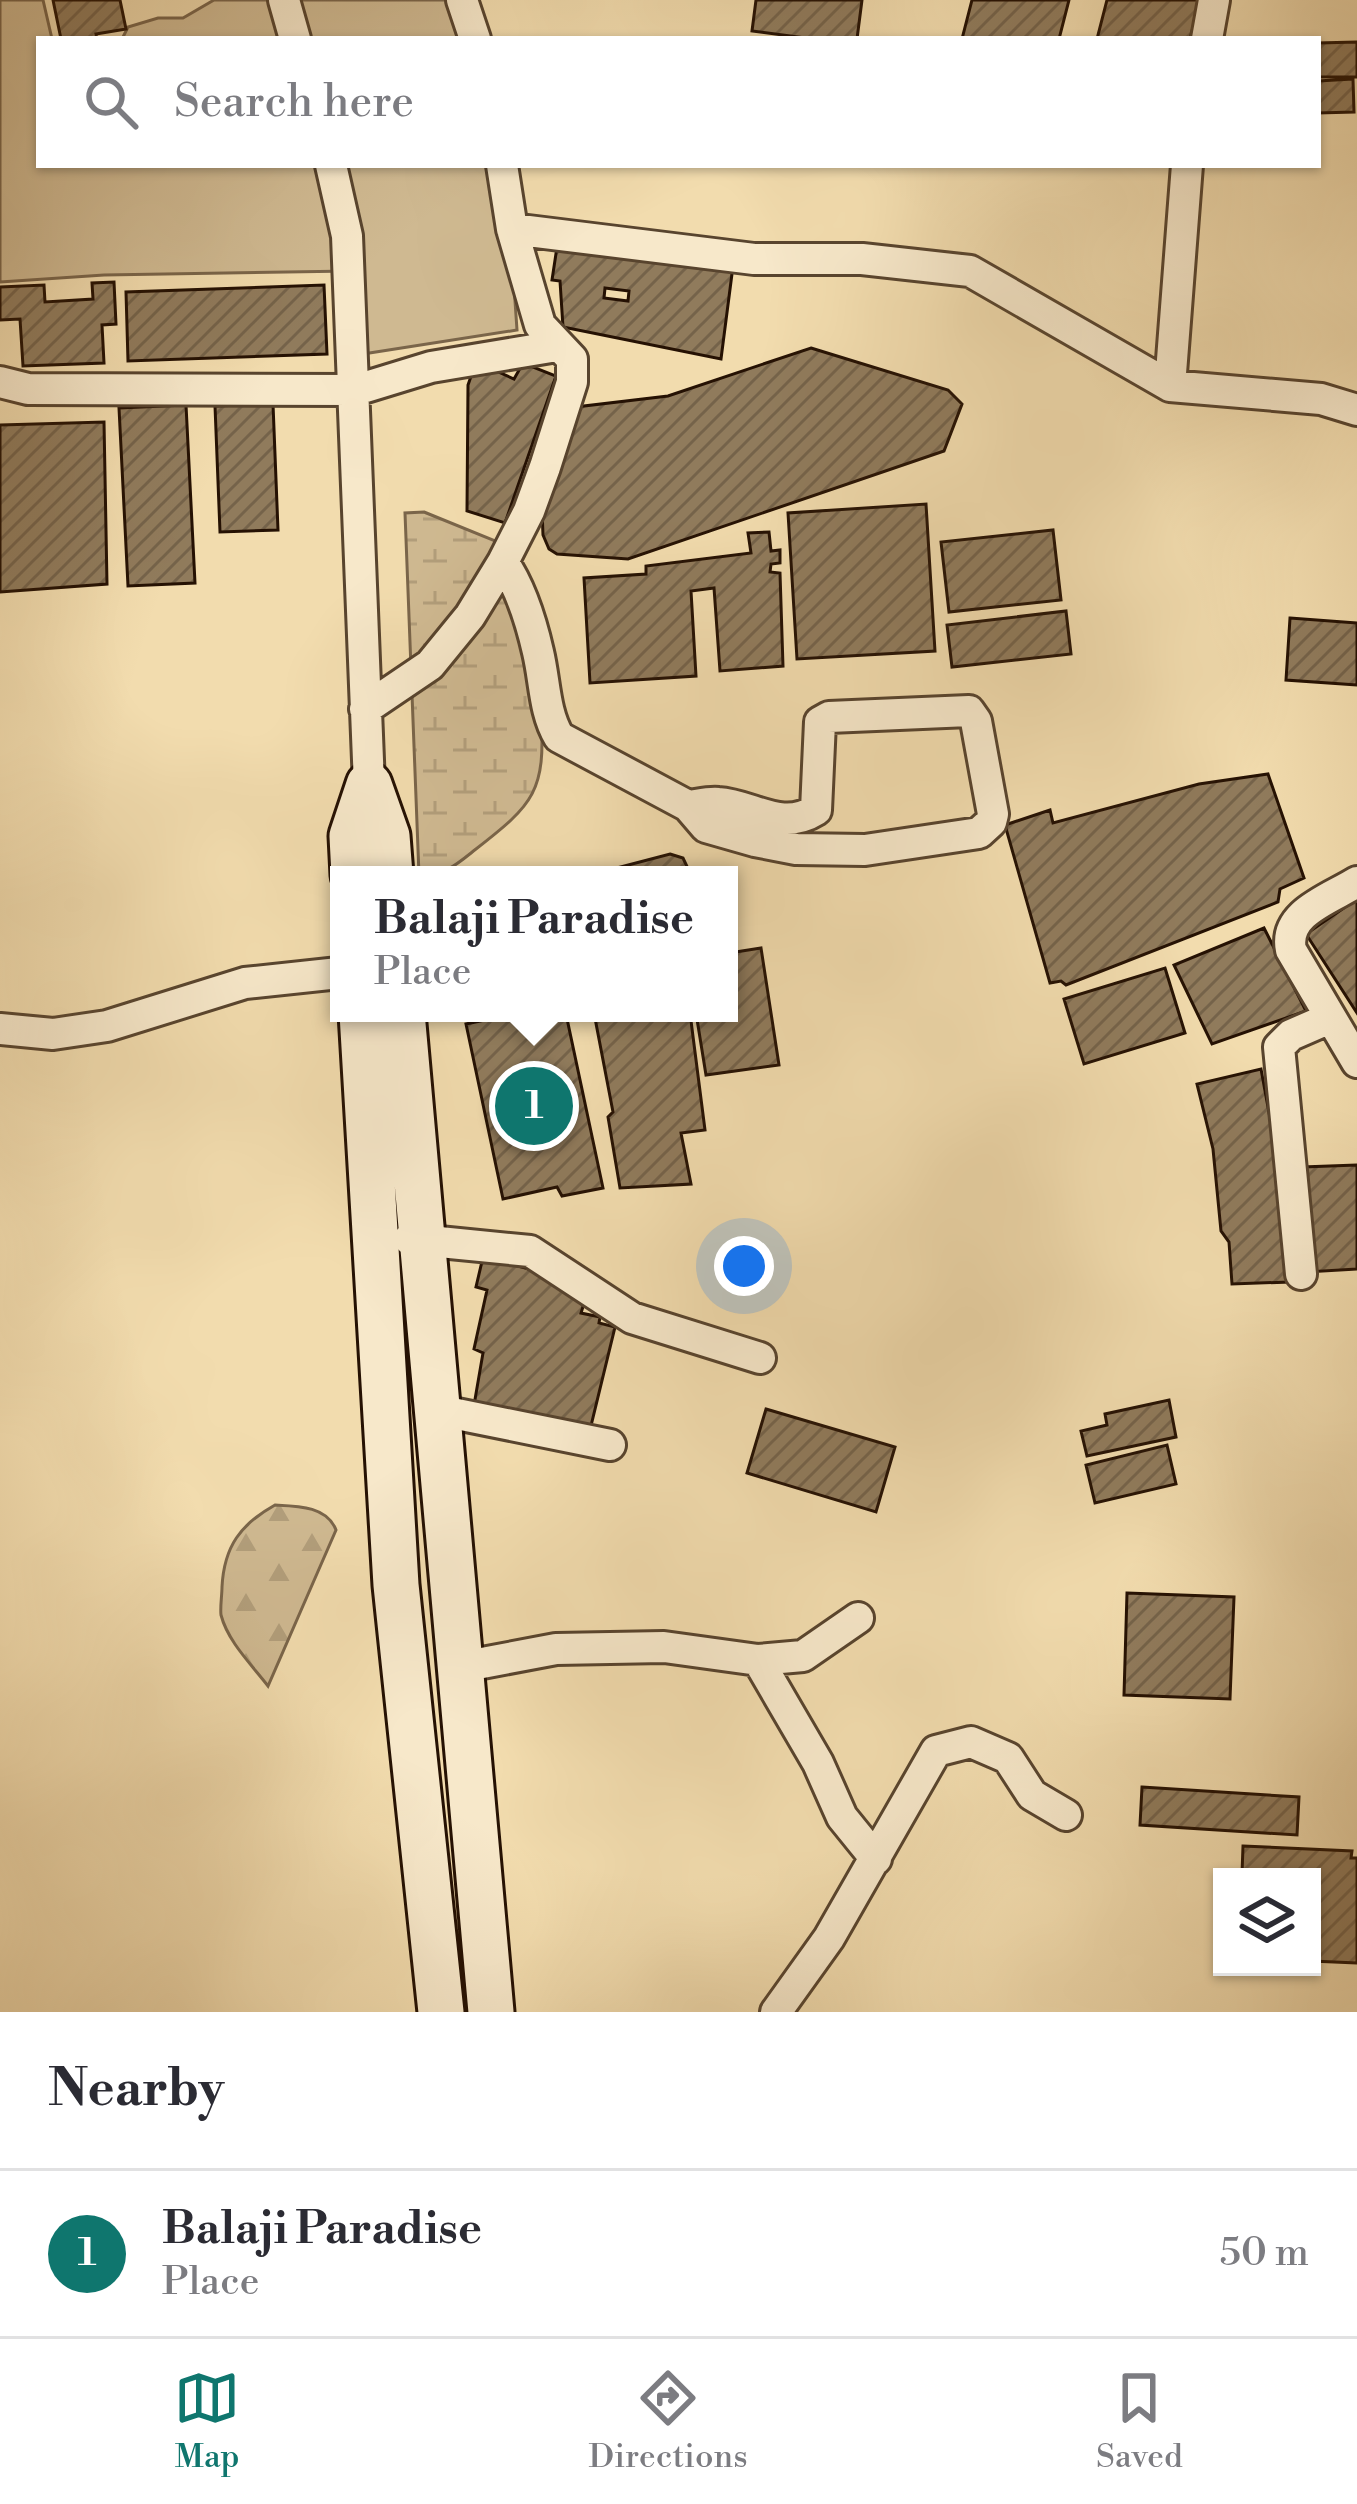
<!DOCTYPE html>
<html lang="en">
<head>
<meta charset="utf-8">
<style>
  :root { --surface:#fff; --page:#f7f7f7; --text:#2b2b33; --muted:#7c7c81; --line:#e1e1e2; --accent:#0f766e }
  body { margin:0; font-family:"Libre Bodoni",serif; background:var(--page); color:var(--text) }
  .controls { position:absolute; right:36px; bottom:36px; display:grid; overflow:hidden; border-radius:0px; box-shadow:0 3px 9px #0004 }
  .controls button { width:108px; height:108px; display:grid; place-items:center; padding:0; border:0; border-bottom:3px solid var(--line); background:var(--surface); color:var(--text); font:60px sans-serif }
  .you { position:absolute; left:744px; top:1266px; width:42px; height:42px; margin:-30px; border:9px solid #fff; border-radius:50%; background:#1a73e8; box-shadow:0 0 0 18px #1a73e833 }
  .badge { display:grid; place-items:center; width:78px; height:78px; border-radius:50%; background:var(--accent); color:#fff; font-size:39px; font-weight:700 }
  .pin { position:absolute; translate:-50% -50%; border:6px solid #fff; box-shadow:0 3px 12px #0006 }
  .popup { position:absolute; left:330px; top:866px; width:408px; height:156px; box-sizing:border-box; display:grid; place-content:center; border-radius:0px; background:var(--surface); filter:drop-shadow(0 3px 9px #0005); font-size:39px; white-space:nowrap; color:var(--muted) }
  .popup b { font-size:45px; color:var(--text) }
  .popup::after { content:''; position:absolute; left:50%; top:100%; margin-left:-24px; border:24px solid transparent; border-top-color:var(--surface) }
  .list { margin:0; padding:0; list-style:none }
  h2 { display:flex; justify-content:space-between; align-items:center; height:156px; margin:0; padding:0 48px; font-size:51px }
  h2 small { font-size:39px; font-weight:400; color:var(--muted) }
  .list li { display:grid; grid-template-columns:78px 1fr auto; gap:36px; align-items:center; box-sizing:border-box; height:168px; padding:0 48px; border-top:3px solid var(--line) }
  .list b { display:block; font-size:45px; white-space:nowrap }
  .list p { margin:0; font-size:39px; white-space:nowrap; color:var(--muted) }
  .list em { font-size:39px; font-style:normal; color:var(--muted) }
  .icon { flex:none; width:66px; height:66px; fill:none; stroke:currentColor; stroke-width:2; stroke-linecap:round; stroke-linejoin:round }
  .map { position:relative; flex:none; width:1357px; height:2012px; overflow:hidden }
  .search { position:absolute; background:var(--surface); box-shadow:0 3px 9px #0004; left:36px; right:36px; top:36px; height:132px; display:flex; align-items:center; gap:30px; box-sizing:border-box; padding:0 42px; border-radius:0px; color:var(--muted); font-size:45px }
  .sheet { height:324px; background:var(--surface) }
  nav { display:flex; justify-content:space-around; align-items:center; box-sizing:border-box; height:168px; border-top:3px solid var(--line); background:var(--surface); font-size:33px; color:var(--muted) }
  nav a { display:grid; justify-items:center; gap:6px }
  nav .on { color:var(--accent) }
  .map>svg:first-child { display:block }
  .grass { fill:#cfb991; stroke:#7a654a; stroke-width:3 }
  .forest { fill:url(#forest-firs); stroke:#7a654a; stroke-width:3 }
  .wetland { fill:url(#wetland-marsh); stroke:#7a654a; stroke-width:3 }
  .building { fill:url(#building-hatch); stroke:#251103; stroke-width:3; fill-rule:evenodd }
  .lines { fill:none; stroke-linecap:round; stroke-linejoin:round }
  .street-casing { stroke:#58442e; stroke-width:36 }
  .secondary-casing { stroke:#251103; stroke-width:51 }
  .street { stroke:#f7e8ca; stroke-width:30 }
  .secondary { stroke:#f7e8ca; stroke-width:45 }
</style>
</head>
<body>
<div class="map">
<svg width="1357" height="2012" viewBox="0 0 1357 2012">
  <defs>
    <pattern id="forest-firs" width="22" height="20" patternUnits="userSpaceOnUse" patternTransform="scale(3)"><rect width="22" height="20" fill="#cfb991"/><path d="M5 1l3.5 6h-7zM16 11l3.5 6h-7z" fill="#b29e7b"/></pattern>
    <pattern id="wetland-marsh" width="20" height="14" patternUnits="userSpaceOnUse" patternTransform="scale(3)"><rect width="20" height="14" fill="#cfb991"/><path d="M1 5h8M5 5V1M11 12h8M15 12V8" fill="none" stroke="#b29e7b"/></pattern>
    <pattern id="building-hatch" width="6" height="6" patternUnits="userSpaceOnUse" patternTransform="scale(3)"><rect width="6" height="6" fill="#907b5c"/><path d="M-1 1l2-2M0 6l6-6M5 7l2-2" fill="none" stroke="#75634a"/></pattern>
  </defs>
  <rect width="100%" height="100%" fill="#f2dcae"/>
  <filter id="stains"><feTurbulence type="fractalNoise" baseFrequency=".00167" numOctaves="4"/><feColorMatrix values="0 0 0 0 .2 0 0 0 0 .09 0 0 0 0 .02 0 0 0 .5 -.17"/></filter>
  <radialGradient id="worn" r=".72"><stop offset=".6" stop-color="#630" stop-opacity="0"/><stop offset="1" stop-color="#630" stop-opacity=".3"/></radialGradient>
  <!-- grass -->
  <path class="grass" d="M 0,0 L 43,0 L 52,39 L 39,39 L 39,165 L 496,165 L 512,257 L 517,330 L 363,354 L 350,271 L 104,275 L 0,282 Z
    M 214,0 L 457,0 L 467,39 L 122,39 L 128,27 L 158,18 L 183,18 Z"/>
  <!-- forest -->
  <path class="forest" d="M 275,1505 C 297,1506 327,1506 336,1530 L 268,1686 C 252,1665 228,1642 221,1615 C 220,1607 222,1595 222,1587 C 224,1546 241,1524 275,1505 Z"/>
  <!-- wetland -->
  <path class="wetland" d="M 424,512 L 498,542 L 541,715 C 546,791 534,804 476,849 C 456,865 446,875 419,875 L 405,513 Z"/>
  <!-- building -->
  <path class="building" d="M 53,0 L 120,0 L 126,29 L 96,34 L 97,39 L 61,39 Z
    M 756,0 L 862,0 L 857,39 L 813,39 L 752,31 Z
    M 972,0 L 1069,0 L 1059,39 L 962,39 Z
    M 1107,0 L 1200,0 L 1190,39 L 1097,39 Z
    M 1357,42 L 1357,77 L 1318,77 L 1318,43 Z
    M 1353,79 L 1354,112 L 1318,113 L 1318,81 Z
    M 557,247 L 733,266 L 721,359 L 563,327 L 560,281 L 552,280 ZM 605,288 L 629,291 L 628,301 L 604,298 Z
    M 114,282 L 116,324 L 102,325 L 104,363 L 23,366 L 20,319 L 0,320 L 0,287 L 44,285 L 45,302 L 93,299 L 92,283 Z
    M 324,285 L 327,354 L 128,361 L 126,292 Z
    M 811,348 L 948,390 L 962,404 L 944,451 L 628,559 L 557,554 L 549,549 L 543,535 L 542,510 L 576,407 L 668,396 Z
    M 476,362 L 514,379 L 523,363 L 556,376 L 505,523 L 467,511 L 468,385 Z
    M 273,404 L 278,530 L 220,532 L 215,406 Z
    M 186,405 L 195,583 L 128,586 L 119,408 Z
    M 104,422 L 107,584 L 0,592 L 0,425 Z
    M 926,504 L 935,651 L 797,659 L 788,513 Z
    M 1053,530 L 1061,600 L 949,612 L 941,542 Z
    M 769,532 L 771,551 L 780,550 L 780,563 L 771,564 L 770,572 L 780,573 L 783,666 L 720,671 L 714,588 L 691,591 L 696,676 L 590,683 L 584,578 L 646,574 L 646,566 L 751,553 L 748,533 Z
    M 1066,611 L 1071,654 L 952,667 L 947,625 Z
    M 1290,618 L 1357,623 L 1357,685 L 1286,680 Z
    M 1268,774 L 1304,878 L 1280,889 L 1278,902 L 1066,985 L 1061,981 L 1050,983 L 1005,825 L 1050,810 L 1053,823 L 1199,784 Z
    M 670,854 L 683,858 L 691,875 L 590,875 Z
    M 1357,899 L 1357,1013 L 1306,934 Z
    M 1264,928 L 1306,1011 L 1212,1044 L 1174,965 Z
    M 761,948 L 779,1065 L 706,1075 L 696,1013 L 729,1013 L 729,953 Z
    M 1165,968 L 1185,1033 L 1084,1064 L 1064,999 Z
    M 518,1013 L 571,1013 L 566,1014 L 603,1188 L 562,1196 L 557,1187 L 503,1199 L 466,1024 Z
    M 594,1013 L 690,1013 L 705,1130 L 681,1133 L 691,1184 L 620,1188 L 608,1117 L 613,1112 Z
    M 1261,1069 L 1270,1118 L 1278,1119 L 1290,1282 L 1232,1284 L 1229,1242 L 1221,1231 L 1213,1149 L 1197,1084 Z
    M 1357,1165 L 1357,1269 L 1307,1272 L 1303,1167 Z
    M 483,1257 L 571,1280 L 586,1297 L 581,1313 L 600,1317 L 599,1323 L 615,1327 L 588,1438 L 473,1411 L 483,1353 L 474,1349 L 487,1290 L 476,1287 Z
    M 1169,1400 L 1176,1437 L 1087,1456 L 1081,1431 L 1107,1425 L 1105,1414 Z
    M 766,1409 L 895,1447 L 876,1512 L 747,1473 Z
    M 1167,1445 L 1176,1484 L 1095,1503 L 1086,1465 Z
    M 1127,1593 L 1234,1597 L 1230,1699 L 1124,1695 Z
    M 1142,1787 L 1299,1797 L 1297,1835 L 1140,1825 Z
    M 1243,1846 L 1352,1851 L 1351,1858 L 1357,1858 L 1357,1963 L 1312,1961 L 1312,1877 L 1237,1877 L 1237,1873 L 1242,1874 Z"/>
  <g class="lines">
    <!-- street casing -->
    <g class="street-casing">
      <path id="street" d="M 284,0 L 295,39
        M 462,0 L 475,39
        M 1207,39 L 1214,0
        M 331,165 L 347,236 L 369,785
        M 512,229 L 754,259 L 862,259 L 970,271 L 1170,386 L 1321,399 L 1357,410
        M 0,382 L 28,389 L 356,390 L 431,367 L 557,346
        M 1170,386 L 1187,165
        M 503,562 C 521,588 531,621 538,652 C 545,681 544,712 559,737 L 688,806 L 706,827 L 755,841 L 796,849 L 865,850 L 979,833 L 991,822 L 993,814 L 976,721 L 969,711 L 829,717 L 820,722 L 816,810 C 781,832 753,805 718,803 C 709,802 697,805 688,806
        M 365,709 L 430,665 L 470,616 L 503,562 L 529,511 L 545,467 L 572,382 L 572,359 L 540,325 L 512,229 L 502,165
        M 1357,882 C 1330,899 1283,913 1291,950 L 1357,1062
        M 0,1029 L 53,1034 L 107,1026 L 245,983 L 339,973
        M 409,1239 L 530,1251 L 632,1318 L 760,1358
        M 1301,1274 L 1279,1047 L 1291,1035 L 1330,1018
        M 437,1410 L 610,1445
        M 758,1660 L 818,1763 L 842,1817 L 876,1859
        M 461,1667 L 556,1649 L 664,1647 L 758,1660 L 803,1656 L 858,1618
        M 776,2012 L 829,1938 L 936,1751 L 971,1742 L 1008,1758 L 1032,1795 L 1066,1815"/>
    </g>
    <!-- secondary casing -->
    <g class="secondary-casing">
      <path id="secondary" d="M 369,785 L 387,836 L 390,875
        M 354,875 L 352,836 L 369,785
        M 362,1013 L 396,1585 L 441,2012
        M 402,1013 L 491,2012"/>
    </g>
    <!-- street -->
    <use href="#street" class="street"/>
    <!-- secondary -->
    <use href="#secondary" class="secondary"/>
  </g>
  <rect width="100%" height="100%" filter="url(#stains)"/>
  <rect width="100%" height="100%" fill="url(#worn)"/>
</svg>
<div class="controls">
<button><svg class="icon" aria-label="layers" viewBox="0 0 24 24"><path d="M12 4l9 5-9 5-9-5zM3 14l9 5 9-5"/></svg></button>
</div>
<div class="you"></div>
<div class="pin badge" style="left:534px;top:1106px">1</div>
<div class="popup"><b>Balaji Paradise</b>Place</div>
<div class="search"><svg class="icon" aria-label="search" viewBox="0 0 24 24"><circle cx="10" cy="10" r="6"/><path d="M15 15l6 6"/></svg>Search here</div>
</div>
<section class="sheet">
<h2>Nearby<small></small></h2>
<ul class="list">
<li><span class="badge">1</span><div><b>Balaji Paradise</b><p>Place</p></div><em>50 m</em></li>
</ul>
</section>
<nav>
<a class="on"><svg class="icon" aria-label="map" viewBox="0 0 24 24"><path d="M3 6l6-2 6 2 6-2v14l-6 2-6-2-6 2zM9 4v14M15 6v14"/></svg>Map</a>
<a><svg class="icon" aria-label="directions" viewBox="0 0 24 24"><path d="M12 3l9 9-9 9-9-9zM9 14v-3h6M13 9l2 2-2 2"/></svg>Directions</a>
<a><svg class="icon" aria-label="saved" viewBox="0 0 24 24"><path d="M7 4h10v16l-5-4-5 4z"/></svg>Saved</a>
</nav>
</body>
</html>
